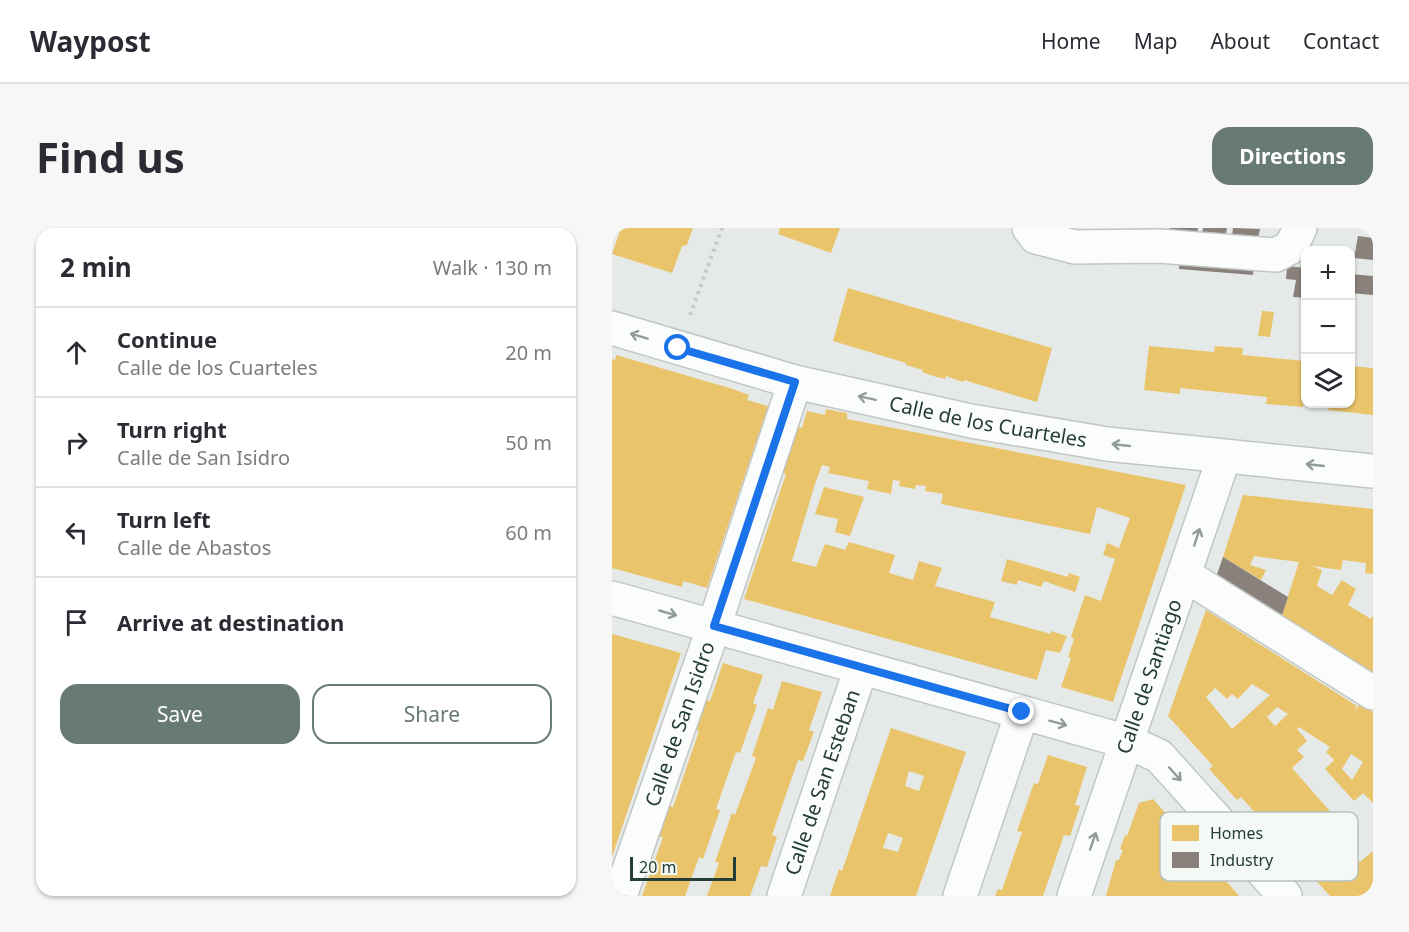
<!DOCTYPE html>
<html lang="en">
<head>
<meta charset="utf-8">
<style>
  :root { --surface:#fff; --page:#f7f7f7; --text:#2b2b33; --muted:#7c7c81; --line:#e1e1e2; --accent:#687a74 }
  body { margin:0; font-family:"Noto Sans",sans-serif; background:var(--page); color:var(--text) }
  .controls { position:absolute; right:18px; top:18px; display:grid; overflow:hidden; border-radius:12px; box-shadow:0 2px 4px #0004 }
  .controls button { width:54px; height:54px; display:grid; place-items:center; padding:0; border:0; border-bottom:2px solid var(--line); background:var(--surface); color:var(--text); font:30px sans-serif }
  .scale { position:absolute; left:18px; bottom:15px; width:106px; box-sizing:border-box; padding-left:6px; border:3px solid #243d36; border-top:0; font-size:16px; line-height:21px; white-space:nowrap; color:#243d36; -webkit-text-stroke:4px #f4f9f6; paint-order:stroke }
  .stop { position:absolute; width:18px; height:18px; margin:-14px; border:4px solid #1a73e8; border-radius:50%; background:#fff }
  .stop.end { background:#1a73e8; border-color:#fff; box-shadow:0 2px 6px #0008 }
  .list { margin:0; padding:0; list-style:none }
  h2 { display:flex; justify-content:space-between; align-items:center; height:78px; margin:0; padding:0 24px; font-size:26px }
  h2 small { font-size:20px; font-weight:400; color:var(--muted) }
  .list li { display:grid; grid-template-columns:39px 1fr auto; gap:18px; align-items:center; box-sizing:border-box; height:90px; padding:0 24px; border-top:2px solid var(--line) }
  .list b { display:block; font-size:22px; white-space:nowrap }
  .list p { margin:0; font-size:20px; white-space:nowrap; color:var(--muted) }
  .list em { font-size:20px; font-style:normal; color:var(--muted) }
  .actions { display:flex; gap:12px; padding:18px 24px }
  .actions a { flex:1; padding:14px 0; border:2px solid var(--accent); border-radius:18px; text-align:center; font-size:21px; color:var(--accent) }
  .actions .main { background:var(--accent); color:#fff }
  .icon { flex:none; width:33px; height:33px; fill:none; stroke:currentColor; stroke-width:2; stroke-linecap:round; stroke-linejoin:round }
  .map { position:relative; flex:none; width:761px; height:668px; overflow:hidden; border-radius:18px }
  header { display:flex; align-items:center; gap:36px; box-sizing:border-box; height:84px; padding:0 30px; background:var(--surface); border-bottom:2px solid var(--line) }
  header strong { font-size:28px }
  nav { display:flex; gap:33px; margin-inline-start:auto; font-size:21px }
  .intro { display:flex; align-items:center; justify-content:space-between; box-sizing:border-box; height:144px; padding:0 36px }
  h1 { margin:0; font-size:42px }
  .button { padding:15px 27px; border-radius:18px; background:var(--accent); color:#fff; font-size:21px; font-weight:700 }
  main { display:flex; gap:36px; padding:0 36px }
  aside { flex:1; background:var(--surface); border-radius:18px; box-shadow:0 2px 4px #0004 }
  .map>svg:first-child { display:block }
  .homes { fill:#e9c46a; fill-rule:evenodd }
  .industry { fill:#8a817c }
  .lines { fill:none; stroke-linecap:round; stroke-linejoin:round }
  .minor-casing { stroke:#c2c7c5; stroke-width:36 }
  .path { stroke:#c2cac6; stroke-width:4; stroke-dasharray:3 4.5; stroke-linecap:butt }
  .minor { stroke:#fbfcfc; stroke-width:33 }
  .oneway { stroke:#909c99 }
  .route { stroke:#1a73e8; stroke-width:8 }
  .labels { text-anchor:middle; stroke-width:6; stroke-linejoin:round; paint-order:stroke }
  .street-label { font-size:20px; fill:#243d36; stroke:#f4f9f6 }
  .key { fill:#f4f9f6; stroke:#b6c1bc; stroke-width:1.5 }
  .key-label { font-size:16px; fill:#243d36 }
</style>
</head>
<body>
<header>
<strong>Waypost</strong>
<nav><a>Home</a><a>Map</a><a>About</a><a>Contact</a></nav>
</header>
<div class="intro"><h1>Find us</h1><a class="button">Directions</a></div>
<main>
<aside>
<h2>2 min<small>Walk · 130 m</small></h2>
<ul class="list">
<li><svg class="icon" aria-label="ahead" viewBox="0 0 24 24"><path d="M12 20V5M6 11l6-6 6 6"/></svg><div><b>Continue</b><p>Calle de los Cuarteles</p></div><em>20 m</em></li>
<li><svg class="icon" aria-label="right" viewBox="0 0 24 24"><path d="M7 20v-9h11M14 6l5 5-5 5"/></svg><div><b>Turn right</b><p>Calle de San Isidro</p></div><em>50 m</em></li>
<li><svg class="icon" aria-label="left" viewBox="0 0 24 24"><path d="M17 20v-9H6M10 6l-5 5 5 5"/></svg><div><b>Turn left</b><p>Calle de Abastos</p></div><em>60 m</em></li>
<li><svg class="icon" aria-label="arrive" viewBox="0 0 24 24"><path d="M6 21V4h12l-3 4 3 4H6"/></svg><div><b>Arrive at destination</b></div></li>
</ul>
<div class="actions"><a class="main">Save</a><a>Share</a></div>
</aside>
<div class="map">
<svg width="761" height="668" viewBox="0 0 761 668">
  <rect width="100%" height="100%" fill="#e5eae8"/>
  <!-- homes -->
  <path class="homes" d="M 9,0 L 81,0 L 75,17 L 70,18 L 60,45 L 0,26 Z
    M 168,0 L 228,0 L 219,25 L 166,6 Z
    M 236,60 L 440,120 L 425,174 L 352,152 L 351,154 L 334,148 L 333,151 L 321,148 L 310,144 L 311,142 L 294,137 L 294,135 L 221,113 Z
    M 650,83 L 662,84 L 658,109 L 646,108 Z
    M 537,118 L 602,124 L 603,118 L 631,120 L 630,127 L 693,133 L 691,179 L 654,176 L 655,169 L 568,160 L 568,166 L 532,162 Z
    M 4,127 L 121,161 L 137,167 L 135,172 L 156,178 L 95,360 L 71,353 L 70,359 L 0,340 L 0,131 L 3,132 Z
    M 738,138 L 761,140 L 761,187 L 716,182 L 717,176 L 738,176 Z
    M 214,181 L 235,185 L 235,191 L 574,257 L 501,474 L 449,459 L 459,430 L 456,429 L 462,411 L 459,409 L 473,367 L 489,373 L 503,331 L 491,327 L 495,315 L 507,320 L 518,290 L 485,279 L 478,306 L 329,276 L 331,266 L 313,263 L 314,258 L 304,257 L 303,261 L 287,258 L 288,253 L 281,252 L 279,266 L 255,261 L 257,253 L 216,245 L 218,239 L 210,237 L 203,256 L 180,333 L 204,339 L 213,316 L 233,322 L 237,314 L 283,327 L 277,345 L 301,352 L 307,333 L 330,340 L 323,358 L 383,374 L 378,389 L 439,406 L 439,403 L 455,408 L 448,425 L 434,422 L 425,452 L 132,371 L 174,246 L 169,244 L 184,198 L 190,200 L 195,183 L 213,187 Z
    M 212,259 L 252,269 L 238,308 L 223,304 L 226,291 L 203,286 Z
    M 631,267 L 761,281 L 761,346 L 753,345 L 754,335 L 731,332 L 729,342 L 700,338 L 710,342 L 705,358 L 720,367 L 730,352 L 744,361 L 736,377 L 759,391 L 761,387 L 761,447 L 669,390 L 687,334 L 642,328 L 638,337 L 654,342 L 649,352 L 611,329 Z
    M 395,331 L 456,349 L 457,345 L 468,349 L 463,364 L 432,353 L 429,359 L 406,352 L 405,357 L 389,353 Z
    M 594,382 L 745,478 L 742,484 L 748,476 L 761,484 L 761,575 L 751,565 L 742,573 L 713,541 L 722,532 L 714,524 L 718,519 L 687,499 L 685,501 L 695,513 L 685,522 L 692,529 L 680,540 L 724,590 L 715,598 L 748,634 L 761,623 L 761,668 L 718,668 L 629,569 L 625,572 L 597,541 L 601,538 L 556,488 ZM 640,456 L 658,467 L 620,501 L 594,469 L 603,460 L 615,471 L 620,466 L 626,471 ZM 665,479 L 676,486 L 663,498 L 655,489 ZM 739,526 L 751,534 L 740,552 L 730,541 Z
    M 0,406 L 69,425 L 0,629 Z
    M 111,435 L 151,447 L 141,475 L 145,477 L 128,525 L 124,524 L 114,552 L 104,581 L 108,582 L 91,631 L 87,629 L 73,668 L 30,668 L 51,609 L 45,608 L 56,577 L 61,579 L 87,503 L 82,502 L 93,472 L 98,473 Z
    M 170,453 L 210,464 L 197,502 L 202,504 L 191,533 L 186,532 L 160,607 L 165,609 L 155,639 L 149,638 L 138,668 L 95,668 L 107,635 L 103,634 L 120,585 L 123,587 L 144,530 L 140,528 L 156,480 L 161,482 Z
    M 279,500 L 354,524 L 304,668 L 218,668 L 227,641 L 230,643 ZM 297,543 L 312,548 L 307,563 L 293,558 ZM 276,605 L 291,610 L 286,624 L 271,620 Z
    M 436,527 L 475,539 L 463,577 L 468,578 L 458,608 L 452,607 L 431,668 L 383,668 L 386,661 L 390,662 L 410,604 L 405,603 L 422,555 L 426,556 Z
    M 541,571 L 564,597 L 565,595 L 575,606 L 574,608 L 595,632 L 599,633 L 609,644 L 607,645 L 627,668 L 494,668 L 504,632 L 507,632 L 511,622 L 508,621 L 513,607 L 515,608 L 527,575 Z"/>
  <!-- industry -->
  <path class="industry" d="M 558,0 L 586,0 L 584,14 L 555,11 Z
    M 591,0 L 615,0 L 612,17 L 588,14 Z
    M 621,0 L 648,1 L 644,20 L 619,17 Z
    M 746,8 L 761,10 L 761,32 L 742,30 Z
    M 568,28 L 642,36 L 641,47 L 567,41 Z
    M 675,38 L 694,40 L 694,70 L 681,69 L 684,52 L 674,51 Z
    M 738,46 L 761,48 L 761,67 L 738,65 Z
    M 611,329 L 676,369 L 669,390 L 604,349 Z"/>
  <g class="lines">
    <!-- minor casing -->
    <g class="minor-casing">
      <g id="minor">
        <path d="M 417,0 L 424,9 L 463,19 L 547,18 L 664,27 L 679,19 L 688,0"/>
        <path id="s1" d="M 0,100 L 183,154 L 359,193 L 495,216 L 761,243"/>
        <path d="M 573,347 L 761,465"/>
        <path d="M 0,370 L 516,514 L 547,528 L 673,668"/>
        <path id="s2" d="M 8,668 L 102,398 L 183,154"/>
        <path id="s3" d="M 172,668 L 249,440"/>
        <path d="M 348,668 L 410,485"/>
        <path id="s4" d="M 462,668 L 612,229"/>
      </g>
    </g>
    <!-- path -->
    <path class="path" d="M 78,87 L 110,0"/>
    <!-- minor -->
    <use href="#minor" class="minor"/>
  </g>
  <!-- one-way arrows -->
  <defs><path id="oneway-shaft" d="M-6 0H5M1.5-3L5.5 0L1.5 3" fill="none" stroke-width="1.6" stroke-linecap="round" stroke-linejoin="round" transform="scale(1.5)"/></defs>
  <g class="oneway">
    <use href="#oneway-shaft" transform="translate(27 108) rotate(-163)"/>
    <use href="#oneway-shaft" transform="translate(255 170) rotate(-168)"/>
    <use href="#oneway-shaft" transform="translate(509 217) rotate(-174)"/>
    <use href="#oneway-shaft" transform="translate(703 237) rotate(-174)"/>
    <use href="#oneway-shaft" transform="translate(585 309) rotate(-72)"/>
    <use href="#oneway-shaft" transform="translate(56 385) rotate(16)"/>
    <use href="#oneway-shaft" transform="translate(446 495) rotate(15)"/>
    <use href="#oneway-shaft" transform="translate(563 546) rotate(48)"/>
    <use href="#oneway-shaft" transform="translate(481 613) rotate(-71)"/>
  </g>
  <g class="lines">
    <!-- route -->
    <path class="route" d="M 66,120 L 183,154 L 102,398 L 410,484"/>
  </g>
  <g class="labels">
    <!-- street labels -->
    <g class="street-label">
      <text dy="7" stroke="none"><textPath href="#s1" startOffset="388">Calle de los Cuarteles</textPath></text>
      <text dy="7" stroke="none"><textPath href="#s4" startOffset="232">Calle de Santiago</textPath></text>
      <text dy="7" stroke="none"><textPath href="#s2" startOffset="182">Calle de San Isidro</textPath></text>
      <text dy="7" stroke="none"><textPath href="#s3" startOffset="120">Calle de San Esteban</textPath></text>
    </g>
  </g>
  <!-- legend -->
  <rect x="548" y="584" width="198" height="69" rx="9" class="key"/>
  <rect x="560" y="597" width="27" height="16" fill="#e9c46a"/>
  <rect x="560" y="624" width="27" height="16" fill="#8a817c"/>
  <g class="key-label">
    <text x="598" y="611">Homes</text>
    <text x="598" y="638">Industry</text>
  </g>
</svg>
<div class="controls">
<button>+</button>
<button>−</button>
<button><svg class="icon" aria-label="layers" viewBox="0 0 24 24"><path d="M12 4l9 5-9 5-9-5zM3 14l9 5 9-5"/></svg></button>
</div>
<div class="scale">20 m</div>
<div class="stop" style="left:66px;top:120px"></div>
<div class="stop end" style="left:410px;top:484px"></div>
</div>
</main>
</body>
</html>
